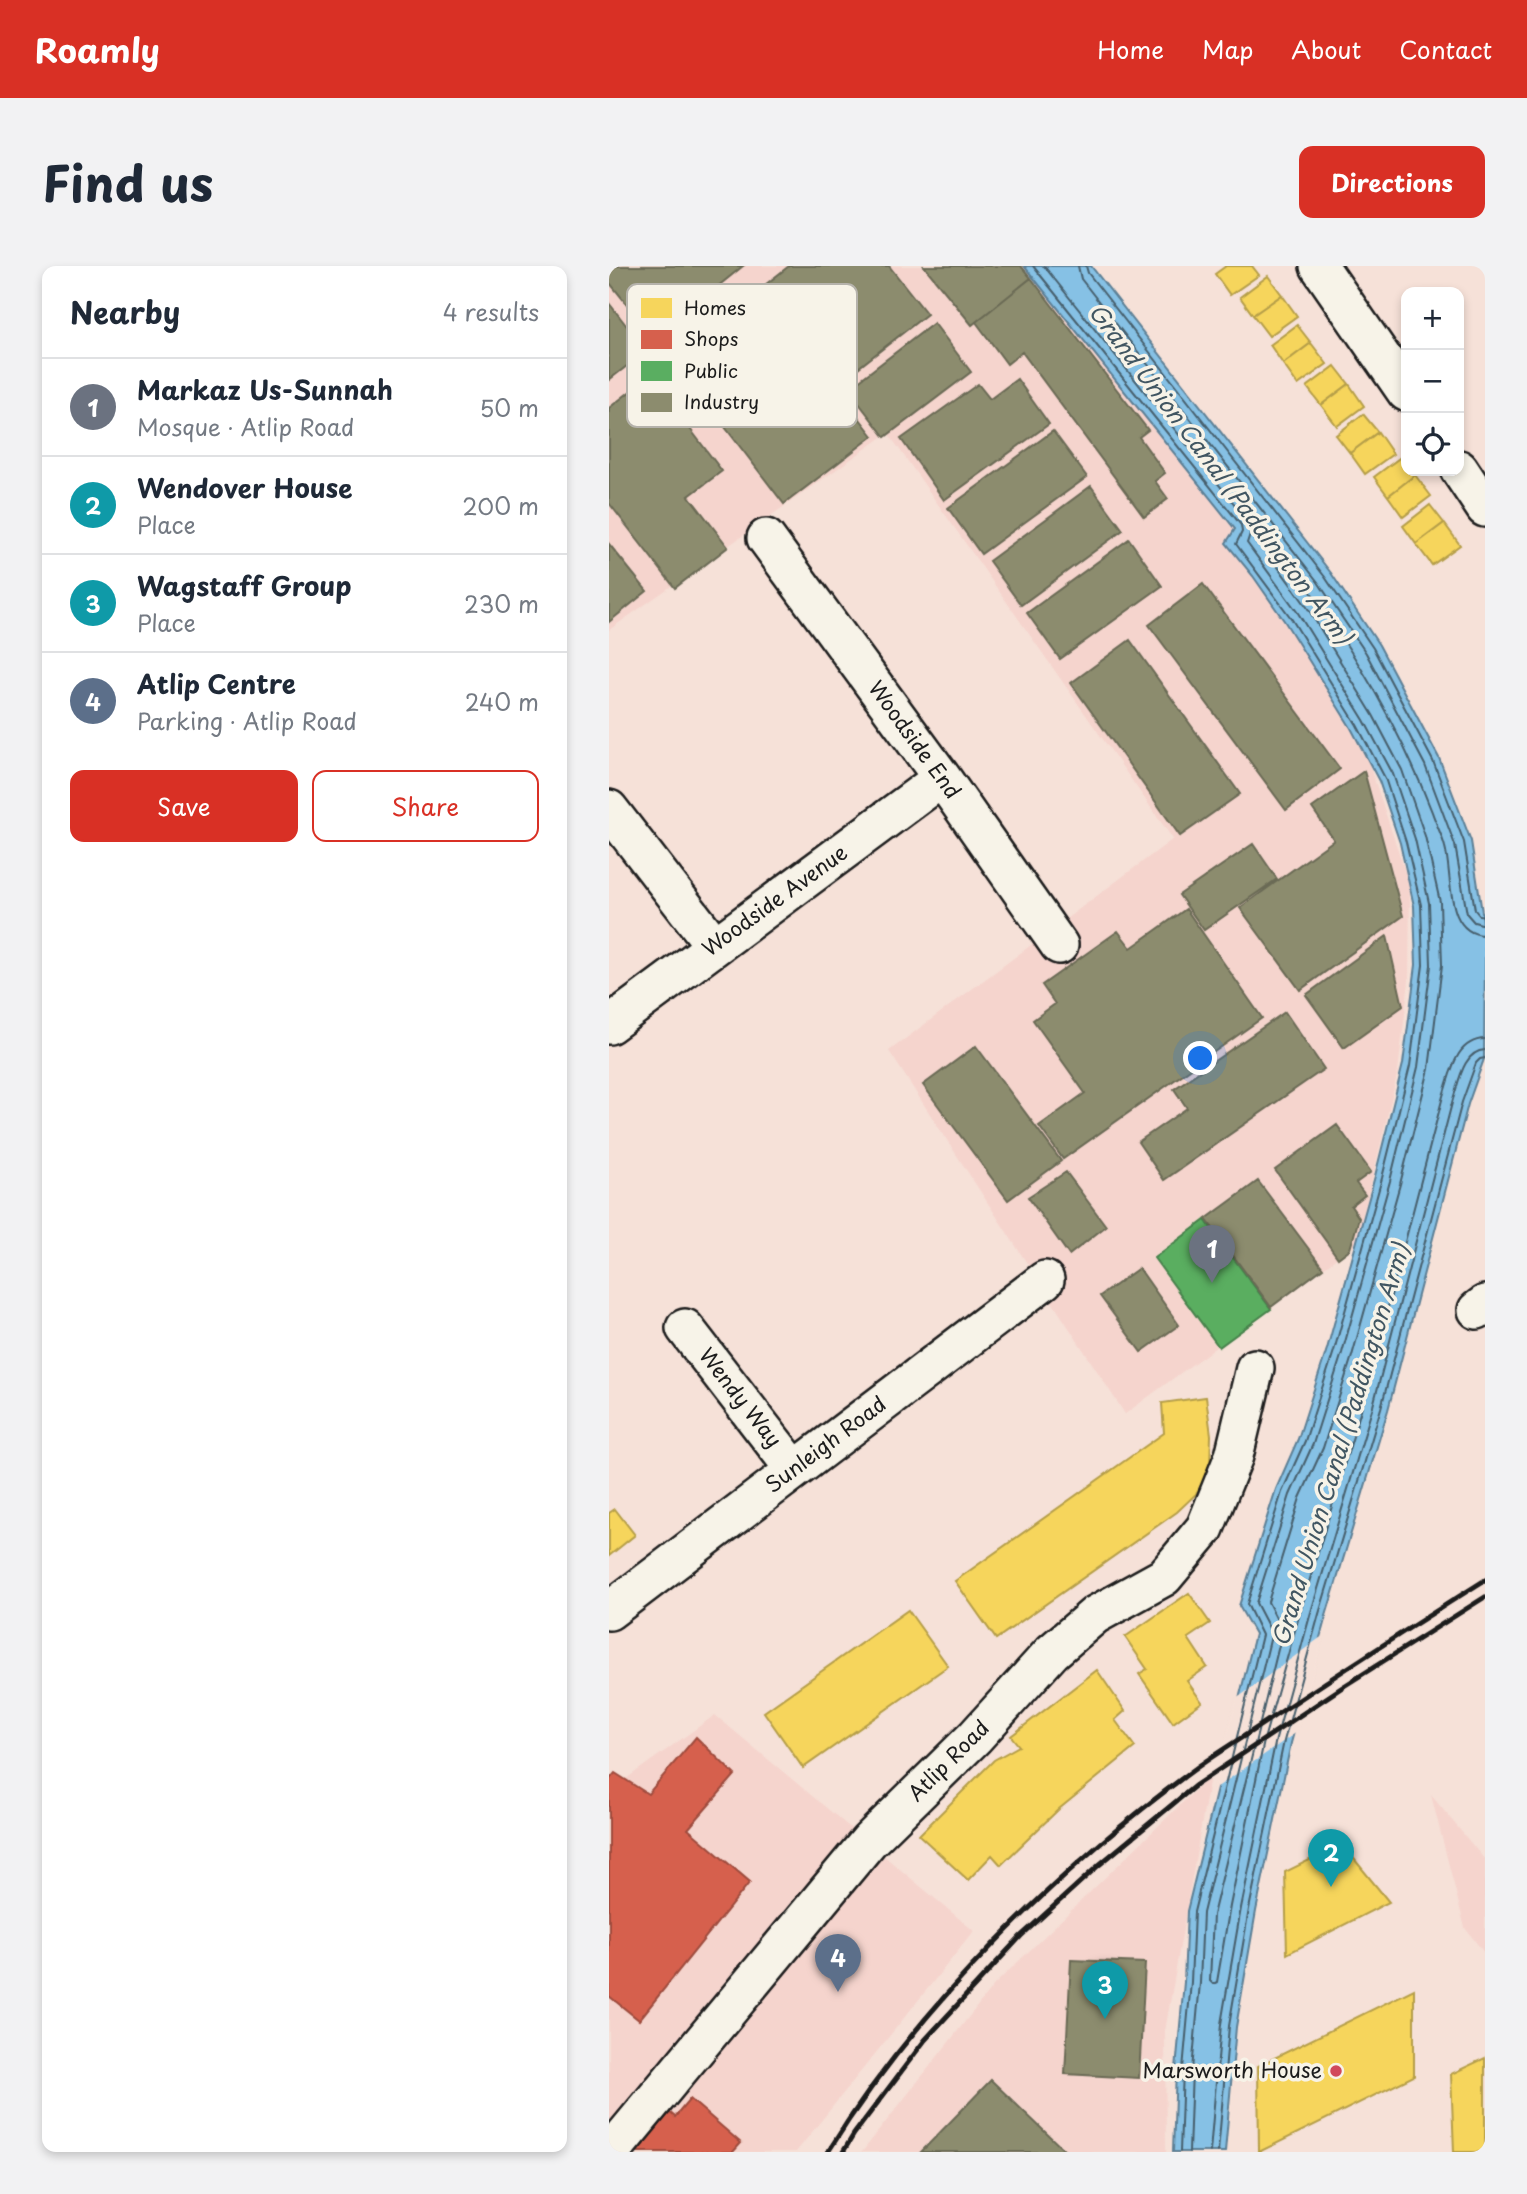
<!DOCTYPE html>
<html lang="en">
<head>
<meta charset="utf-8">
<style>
  :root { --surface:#fff; --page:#f2f2f3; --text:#1f2937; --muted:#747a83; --line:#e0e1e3; --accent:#d93025 }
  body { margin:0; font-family:"Playpen Sans",sans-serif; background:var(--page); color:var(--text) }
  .controls { position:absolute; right:21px; top:21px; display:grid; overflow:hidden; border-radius:14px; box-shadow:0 4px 10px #0003 }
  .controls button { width:63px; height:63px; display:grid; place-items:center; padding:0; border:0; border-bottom:2px solid var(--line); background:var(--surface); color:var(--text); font:35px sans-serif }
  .you { position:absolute; left:592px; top:793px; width:24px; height:24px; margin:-18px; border:5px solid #fff; border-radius:50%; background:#1a73e8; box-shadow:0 0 0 10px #1a73e833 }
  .badge { display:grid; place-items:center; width:46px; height:46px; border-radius:50%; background:var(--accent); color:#fff; font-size:23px; font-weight:700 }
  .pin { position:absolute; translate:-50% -58px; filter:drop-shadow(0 2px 4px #0008) }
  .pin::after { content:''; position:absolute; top:37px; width:24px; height:21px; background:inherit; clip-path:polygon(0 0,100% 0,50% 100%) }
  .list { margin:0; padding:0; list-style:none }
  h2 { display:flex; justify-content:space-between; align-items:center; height:91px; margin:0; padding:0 28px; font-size:30px }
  h2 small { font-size:23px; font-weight:400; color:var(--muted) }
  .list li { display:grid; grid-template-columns:46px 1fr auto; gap:21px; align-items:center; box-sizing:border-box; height:98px; padding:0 28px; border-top:2px solid var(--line) }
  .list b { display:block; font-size:26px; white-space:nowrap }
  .list p { margin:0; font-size:23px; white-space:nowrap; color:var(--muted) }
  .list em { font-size:23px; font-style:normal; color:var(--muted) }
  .actions { display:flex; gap:14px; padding:21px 28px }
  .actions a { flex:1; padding:16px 0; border:2px solid var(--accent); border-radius:14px; text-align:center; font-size:24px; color:var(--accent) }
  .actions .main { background:var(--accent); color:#fff }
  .icon { flex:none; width:38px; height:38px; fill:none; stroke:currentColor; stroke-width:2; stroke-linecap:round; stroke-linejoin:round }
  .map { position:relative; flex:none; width:876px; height:1886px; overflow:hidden; border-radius:14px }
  header { display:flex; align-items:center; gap:42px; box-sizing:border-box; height:98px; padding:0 35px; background:var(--accent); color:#fff }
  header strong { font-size:33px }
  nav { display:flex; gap:38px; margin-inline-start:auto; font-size:24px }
  .intro { display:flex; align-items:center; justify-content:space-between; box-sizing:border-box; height:168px; padding:0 42px }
  h1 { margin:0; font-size:49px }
  .button { padding:18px 32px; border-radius:14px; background:var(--accent); color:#fff; font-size:24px; font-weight:700 }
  main { display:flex; gap:42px; padding:0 42px }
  aside { flex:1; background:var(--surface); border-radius:14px; box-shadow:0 4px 10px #0003 }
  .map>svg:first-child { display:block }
  .built { fill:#f5d4cd }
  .water { fill:#86c1e5; stroke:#5c7f95; stroke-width:2 }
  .pier { fill:#f6e1d8 }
  .homes { fill:#f6d55c; stroke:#b59e49; stroke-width:2 }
  .shops { fill:#d6604d; stroke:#9e4c3e; stroke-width:2 }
  .public { fill:#5aae61; stroke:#47824c; stroke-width:2 }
  .industry { fill:#8c8c6e; stroke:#6a6a55; stroke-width:2 }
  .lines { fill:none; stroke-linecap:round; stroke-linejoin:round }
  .shore { stroke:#465e6c; stroke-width:2 }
  .minor-casing { stroke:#1c1c1c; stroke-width:42 }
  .minor { stroke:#f7f3e8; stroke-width:37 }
  .rail { stroke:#1c1c1c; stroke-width:5 }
  .poi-dot { fill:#d1495b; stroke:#f7f3e8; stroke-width:2.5 }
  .labels { text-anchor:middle; stroke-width:7; stroke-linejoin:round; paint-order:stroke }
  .street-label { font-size:21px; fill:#1c1c1c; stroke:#f7f3e8 }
  .poi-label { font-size:21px; fill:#1c1c1c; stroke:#f7f3e8; text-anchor:end }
  .water-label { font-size:23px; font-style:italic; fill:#415662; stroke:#f7f3e8 }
  .key { fill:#f7f3e8; stroke:#b5b2ab; stroke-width:2 }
  .key-label { font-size:19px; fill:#1c1c1c }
</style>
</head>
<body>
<header>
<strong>Roamly</strong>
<nav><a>Home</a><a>Map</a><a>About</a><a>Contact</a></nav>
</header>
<div class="intro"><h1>Find us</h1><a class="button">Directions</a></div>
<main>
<aside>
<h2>Nearby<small>4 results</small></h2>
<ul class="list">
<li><span class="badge" style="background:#6b7280">1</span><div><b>Markaz Us-Sunnah</b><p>Mosque · Atlip Road</p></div><em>50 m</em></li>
<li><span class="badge" style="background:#0f9aa8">2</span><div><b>Wendover House</b><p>Place</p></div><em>200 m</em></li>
<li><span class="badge" style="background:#0f9aa8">3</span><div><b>Wagstaff Group</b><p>Place</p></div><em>230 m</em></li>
<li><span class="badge" style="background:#5c6f8a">4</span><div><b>Atlip Centre</b><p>Parking · Atlip Road</p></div><em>240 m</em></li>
</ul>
<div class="actions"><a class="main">Save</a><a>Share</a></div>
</aside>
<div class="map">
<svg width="876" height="1886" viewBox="0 0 876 1886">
  <rect width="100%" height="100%" fill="#f6e1d8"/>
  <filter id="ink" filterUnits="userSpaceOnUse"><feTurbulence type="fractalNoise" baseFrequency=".0143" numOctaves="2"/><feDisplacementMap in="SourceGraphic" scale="14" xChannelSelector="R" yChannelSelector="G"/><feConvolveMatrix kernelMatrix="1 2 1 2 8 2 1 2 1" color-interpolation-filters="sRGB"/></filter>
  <g filter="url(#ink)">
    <!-- built -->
    <path class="built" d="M 0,0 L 418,0 L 654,285 L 744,450 L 801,620 L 800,715 L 789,805 L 748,977 L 516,1148 L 280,785 L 564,573 L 279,167 L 0,364 Z
      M 106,1449 L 365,1665 L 187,1886 L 0,1886 L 0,1525 Z
      M 601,1510 L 556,1765 L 557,1886 L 253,1886 L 385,1719 Z
      M 822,1529 L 876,1594 L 876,1688 L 856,1662 Z"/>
    <!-- water -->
    <path class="water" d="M 415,0 L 482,0 L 722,307 L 770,379 L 830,492 L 862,575 L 873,646 L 876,686 L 875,793 L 859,838 L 779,1144 L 717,1350 L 682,1477 L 647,1645 L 627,1761 L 616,1886 L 564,1886 L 567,1803 L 575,1716 L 578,1645 L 646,1368 L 630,1340 L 667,1223 L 689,1173 L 718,1083 L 766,910 L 794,798 L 807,699 L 805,640 L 791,577 L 770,515 L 742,462 L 676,356 L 644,310 L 617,277 L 626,263 Z"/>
    <!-- pier -->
    <path class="pier" d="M 715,1369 L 688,1466 L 604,1524 L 627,1433 Z"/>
    <!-- homes -->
    <path class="homes" d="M 617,0 L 643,0 L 650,9 L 621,29 L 606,8 Z
      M 659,10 L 673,29 L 644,49 L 631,31 Z
      M 673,29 L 688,50 L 660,70 L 644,49 Z
      M 688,59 L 702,77 L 674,98 L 661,79 Z
      M 702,77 L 718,98 L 689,119 L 674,98 Z
      M 726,100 L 740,118 L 712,139 L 698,121 Z
      M 740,118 L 755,140 L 728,160 L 712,139 Z
      M 754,148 L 769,166 L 741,187 L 727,169 Z
      M 769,166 L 784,188 L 756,208 L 741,187 Z
      M 793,190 L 797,196 L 797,205 L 803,205 L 806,209 L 779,230 L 765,211 Z
      M 806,209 L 822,230 L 794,251 L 779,230 Z
      M 821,239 L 835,257 L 807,278 L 794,260 Z
      M 835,257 L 851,279 L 823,299 L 807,278 Z
      M 597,1131 L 602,1169 L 601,1203 L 587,1228 L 568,1246 L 387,1373 L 346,1315 L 555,1167 L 553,1137 Z
      M 6,1243 L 26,1269 L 0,1290 L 0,1247 Z
      M 580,1327 L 601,1357 L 579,1372 L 598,1401 L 578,1415 L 593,1436 L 564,1457 L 530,1408 L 538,1403 L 516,1371 Z
      M 299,1344 L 339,1400 L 194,1502 L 155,1446 Z
      M 488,1404 L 516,1445 L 506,1454 L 526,1481 L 450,1543 L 392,1599 L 383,1589 L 359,1614 L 310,1569 L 385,1494 L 410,1480 L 402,1470 Z
      M 733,1578 L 780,1636 L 678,1688 L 676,1606 Z
      M 805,1723 L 805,1810 L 650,1886 L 649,1800 Z
      M 876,1792 L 876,1886 L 845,1886 L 842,1808 Z"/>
    <!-- shops -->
    <path class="shops" d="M 87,1471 L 126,1509 L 79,1563 L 141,1616 L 30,1754 L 0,1730 L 0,1514 L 6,1507 L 39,1528 Z
      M 81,1833 L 132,1877 L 124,1886 L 24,1886 L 59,1845 L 66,1851 Z"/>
    <!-- public -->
    <path class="public" d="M 596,954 L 662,1043 L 610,1081 L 545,992 Z"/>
    <!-- industry -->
    <path class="industry" d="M 0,0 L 134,0 L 45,72 L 0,16 Z
      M 180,0 L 280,0 L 318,48 L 231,116 L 156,19 Z
      M 315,0 L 412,0 L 422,12 L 363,59 Z
      M 422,12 L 539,164 L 530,171 L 556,207 L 546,215 L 559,233 L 535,251 L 413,86 L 398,98 L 367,56 Z
      M 152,24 L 264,170 L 175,238 L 63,92 Z
      M 0,37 L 37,85 L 0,114 Z
      M 325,57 L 362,106 L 276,171 L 239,123 Z
      M 41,110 L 113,205 L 80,230 L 119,281 L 66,322 L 0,237 L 0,142 Z
      M 408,113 L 440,158 L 335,234 L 292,173 L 369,118 L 381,133 Z
      M 444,165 L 478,211 L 372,288 L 339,242 Z
      M 482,220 L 514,264 L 412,339 L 380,295 Z
      M 520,273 L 553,320 L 451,393 L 418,347 Z
      M 0,278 L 38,325 L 0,356 Z
      M 594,318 L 731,503 L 677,544 L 540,359 Z
      M 521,374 L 631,528 L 571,570 L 462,417 Z
      M 755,505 L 794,650 L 691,724 L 631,642 L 725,574 L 703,542 Z
      M 644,578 L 668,613 L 595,664 L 570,629 Z
      M 577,643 L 653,752 L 454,893 L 430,860 L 476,827 L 424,754 L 446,738 L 433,719 L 509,665 L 522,682 Z
      M 778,670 L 794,740 L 735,782 L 697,729 Z
      M 676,746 L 715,803 L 555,914 L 529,876 L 578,842 L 565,823 Z
      M 367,780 L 452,895 L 399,934 L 314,819 Z
      M 728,859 L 762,906 L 747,917 L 756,929 L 742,940 L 750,952 L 741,983 L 729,992 L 666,904 Z
      M 457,906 L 497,960 L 460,989 L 419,931 Z
      M 649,915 L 714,1002 L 662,1041 L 597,953 Z
      M 530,1002 L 570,1059 L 532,1086 L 491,1030 Z
      M 462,1694 L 536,1697 L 530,1812 L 456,1808 Z
      M 382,1814 L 457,1886 L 312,1886 Z"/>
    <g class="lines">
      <!-- shore -->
      <path class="shore" d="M 424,0 L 632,259 L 633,266 L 627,278 L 682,352 L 748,459 L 776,512 L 797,576 L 812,639 L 814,699 L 801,800 L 773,912 L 725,1085 L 696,1175 L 673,1226 L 638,1338 L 653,1369 L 585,1646 L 582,1716 L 574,1803 L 571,1886
        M 435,0 L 639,255 L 642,265 L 638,277 L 689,347 L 755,454 L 784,508 L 806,573 L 820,637 L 822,699 L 809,801 L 781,915 L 733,1087 L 704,1178 L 681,1229 L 647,1337 L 660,1362 L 662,1370 L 594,1647 L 591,1717 L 583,1804 L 580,1886
        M 469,0 L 472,13 L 709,316 L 757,387 L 816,499 L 846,579 L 858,648 L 865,656 L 876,659
        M 477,0 L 479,7 L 716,311 L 764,382 L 824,495 L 855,576 L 866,644 L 870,649 L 876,650
        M 876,669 C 835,668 844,609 836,581 C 833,569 827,558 823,546 C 784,444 725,353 658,267 L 654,266 L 651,276 L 698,341 L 764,449 L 793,504 L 816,570 L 831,636 L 833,699 L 820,803 L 791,918 L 743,1090 L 714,1182 L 691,1232 L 659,1336 L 670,1358 L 672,1371 L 604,1649 L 601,1715 L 604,1718 L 608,1716 L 621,1640 L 656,1470 L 692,1343 L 754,1137 L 834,830 C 842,807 846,774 876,773
        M 601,1886 L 612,1758 L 632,1642 L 667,1473 L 702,1346 L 764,1140 L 844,833 C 850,816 854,785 876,784
        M 609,1886 L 620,1760 L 640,1643 L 675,1475 L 710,1348 L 772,1142 L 853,836 L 867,797 L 871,793 L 876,792"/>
      <!-- minor casing -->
      <g class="minor-casing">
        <path id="minor" d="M 710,0 L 797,126
          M 850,203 L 876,242
          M 157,272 L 333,512 L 450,679
          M 0,543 L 105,679
          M 0,759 L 333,512
          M 868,1044 L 876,1038
          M 76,1062 L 185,1203
          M 0,1345 L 436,1014
          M 2,1886 L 260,1575 L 366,1471 L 443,1386 L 486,1349 L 555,1311 L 596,1262 L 625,1190 L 646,1102"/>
      </g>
      <!-- minor -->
      <use href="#minor" class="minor"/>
      <!-- rail -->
      <path class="rail" d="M 219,1886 C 308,1742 447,1605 583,1505 C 607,1487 633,1472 658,1455 C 730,1407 803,1360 876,1314
        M 234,1886 L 245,1868 L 316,1774 L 412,1670 L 490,1599 L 587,1519 L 735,1420 L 876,1331"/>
    </g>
  </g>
  <!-- markers -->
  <circle class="poi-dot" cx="727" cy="1805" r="7"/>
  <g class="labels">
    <!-- street labels -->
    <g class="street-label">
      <text transform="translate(305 474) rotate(54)" y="7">Woodside End</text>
      <text transform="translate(166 635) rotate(-36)" y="7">Woodside Avenue</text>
      <text transform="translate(131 1132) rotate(52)" y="7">Wendy Way</text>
      <text transform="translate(217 1179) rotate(-37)" y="7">Sunleigh Road</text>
      <text transform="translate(340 1495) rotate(-45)" y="7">Atlip Road</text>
    </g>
    <!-- poi labels -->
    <g class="poi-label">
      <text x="713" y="1812">Marsworth House</text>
    </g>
    <!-- water labels -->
    <g class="water-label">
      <text transform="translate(611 208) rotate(53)" y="8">Grand Union Canal (Paddington Arm)</text>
      <text transform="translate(732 1179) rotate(-73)" y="8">Grand Union Canal (Paddington Arm)</text>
    </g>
  </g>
  <!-- legend -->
  <rect x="18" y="18" width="230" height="143" rx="10" class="key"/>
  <rect x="32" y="32" width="31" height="20" fill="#f6d55c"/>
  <rect x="32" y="64" width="31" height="19" fill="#d6604d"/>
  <rect x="32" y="95" width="31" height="20" fill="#5aae61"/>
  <rect x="32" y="127" width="31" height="19" fill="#8c8c6e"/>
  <g class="key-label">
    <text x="75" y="49">Homes</text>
    <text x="75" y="80">Shops</text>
    <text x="75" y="112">Public</text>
    <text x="75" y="143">Industry</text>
  </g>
</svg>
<div class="controls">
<button>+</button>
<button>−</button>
<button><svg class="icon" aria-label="locate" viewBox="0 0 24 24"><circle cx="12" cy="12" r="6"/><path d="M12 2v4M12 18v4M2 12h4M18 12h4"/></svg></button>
</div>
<div class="you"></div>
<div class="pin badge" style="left:603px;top:1017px;background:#6b7280">1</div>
<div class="pin badge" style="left:722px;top:1621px;background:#0f9aa8">2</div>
<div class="pin badge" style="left:496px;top:1753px;background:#0f9aa8">3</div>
<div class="pin badge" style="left:229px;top:1726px;background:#5c6f8a">4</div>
</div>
</main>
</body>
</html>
